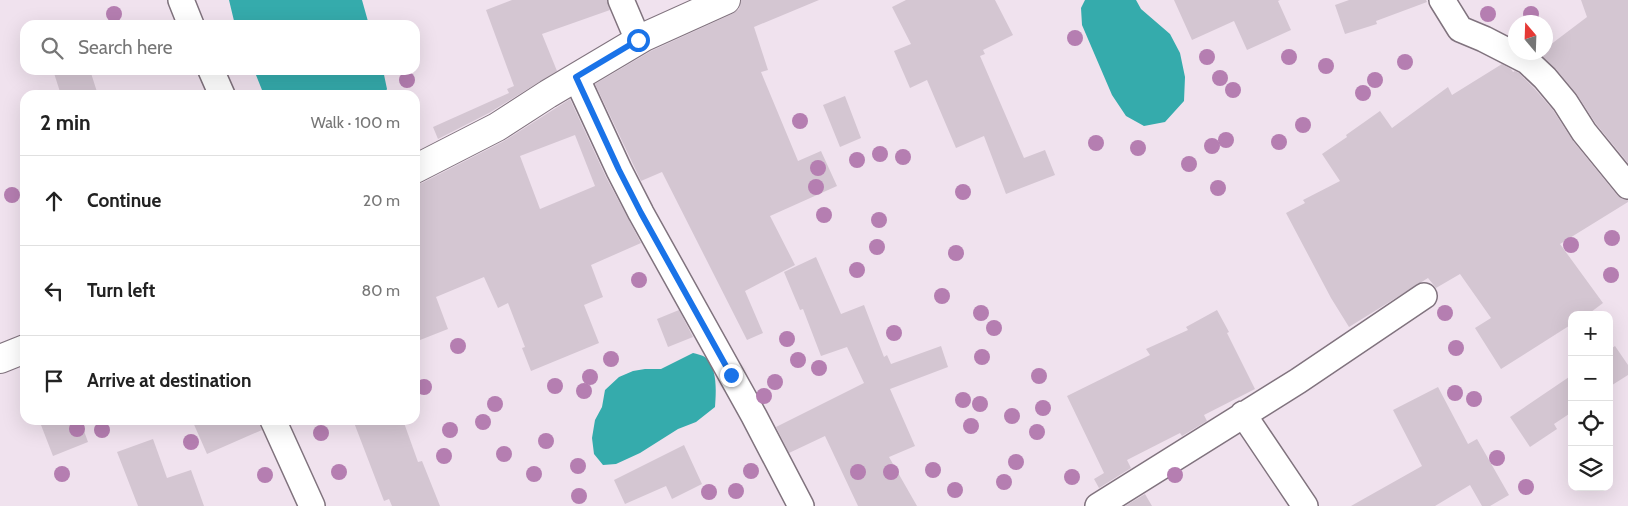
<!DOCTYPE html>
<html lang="en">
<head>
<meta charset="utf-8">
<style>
  :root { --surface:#fff; --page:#f6f6f6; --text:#222; --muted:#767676; --line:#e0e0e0 }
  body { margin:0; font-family:Cabin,sans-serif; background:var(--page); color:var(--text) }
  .controls { position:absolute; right:15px; bottom:15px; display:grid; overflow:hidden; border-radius:10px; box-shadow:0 5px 20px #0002 }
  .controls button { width:45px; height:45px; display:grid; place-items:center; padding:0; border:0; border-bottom:1px solid var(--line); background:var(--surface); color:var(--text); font:25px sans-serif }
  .compass { position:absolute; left:1508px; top:15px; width:45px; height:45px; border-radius:50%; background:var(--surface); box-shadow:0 5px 20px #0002; rotate:341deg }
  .stop { position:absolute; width:15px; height:15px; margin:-11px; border:4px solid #1a73e8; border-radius:50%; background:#fff }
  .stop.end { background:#1a73e8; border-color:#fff; box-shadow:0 1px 5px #0008 }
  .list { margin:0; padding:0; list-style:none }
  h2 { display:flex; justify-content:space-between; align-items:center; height:65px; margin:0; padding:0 20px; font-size:21px }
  h2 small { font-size:16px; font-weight:400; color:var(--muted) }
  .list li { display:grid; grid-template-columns:32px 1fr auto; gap:15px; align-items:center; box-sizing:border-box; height:90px; padding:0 20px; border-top:1px solid var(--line) }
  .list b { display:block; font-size:19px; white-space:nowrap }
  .list em { font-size:16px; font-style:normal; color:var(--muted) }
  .icon { flex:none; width:28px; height:28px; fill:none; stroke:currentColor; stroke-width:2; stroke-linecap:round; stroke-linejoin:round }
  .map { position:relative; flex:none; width:1628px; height:506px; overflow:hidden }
  .search { position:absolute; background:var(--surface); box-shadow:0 5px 20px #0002; left:20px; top:20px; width:400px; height:55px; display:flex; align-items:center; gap:12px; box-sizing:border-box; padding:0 18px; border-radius:15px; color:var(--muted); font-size:19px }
  .panel { position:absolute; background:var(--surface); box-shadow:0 5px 20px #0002; left:20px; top:90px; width:400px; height:335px; border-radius:15px }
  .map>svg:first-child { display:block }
  .water { fill:#35abac }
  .building { fill:#d4c6d2; fill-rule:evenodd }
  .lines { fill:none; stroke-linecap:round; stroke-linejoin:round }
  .minor-casing { stroke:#80737e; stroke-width:28 }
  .tertiary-casing { stroke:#80737e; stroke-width:30 }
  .minor { stroke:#fff; stroke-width:25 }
  .tertiary { stroke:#fff; stroke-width:28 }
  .tree { fill:#b57eb1 }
  .route { stroke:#1a73e8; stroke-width:6 }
</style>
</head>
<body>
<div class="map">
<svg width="1628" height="506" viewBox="0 0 1628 506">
  <rect width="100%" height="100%" fill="#f0e2ee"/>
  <!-- water -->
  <path class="water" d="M 229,0 L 362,0 L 369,25 L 235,25 Z
    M 1085,0 L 1136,0 L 1141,9 L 1170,34 L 1180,53 L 1185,77 L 1184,101 L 1165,122 L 1144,126 L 1126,116 L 1112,95 L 1082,25 L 1081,8 Z
    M 254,70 L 383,70 L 387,89 L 384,95 L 264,95 Z
    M 693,353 C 697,354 702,355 705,357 C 718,368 716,392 715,407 L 696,422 L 678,429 L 640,453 L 616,464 L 603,465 L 594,454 L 592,438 L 595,420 L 602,407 L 605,390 L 619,377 L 633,371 L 645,369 L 661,369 Z"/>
  <!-- building -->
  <path class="building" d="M 512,0 L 607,0 L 610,10 L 542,34 L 557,71 L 489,113 L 438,139 L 433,127 L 509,93 L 507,89 L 514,86 L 486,10 Z
    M 741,0 L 819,0 L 754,27 L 768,70 L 761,72 L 798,161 L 821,151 L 837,186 L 770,216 L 795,265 L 745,291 L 763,333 L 747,340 L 662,172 L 641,181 L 595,84 L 651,51 L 732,14 L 739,9 Z
    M 906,0 L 995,0 L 1013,35 L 983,50 L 985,54 L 980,56 L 1024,158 L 1045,150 L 1055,175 L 1006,194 L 984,136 L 956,148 L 927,80 L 910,88 L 894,51 L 911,44 L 892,7 Z
    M 1174,0 L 1280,0 L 1278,1 L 1291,30 L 1247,50 L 1234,21 L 1192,40 Z
    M 1349,0 L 1426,0 L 1427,2 L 1376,21 L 1377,24 L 1345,34 L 1335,5 Z
    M 1581,0 L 1628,0 L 1628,163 L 1596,124 L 1576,93 L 1556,69 L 1539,53 L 1546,52 L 1546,48 L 1587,17 Z
    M 1502,64 L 1511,69 L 1513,72 L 1515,71 L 1519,73 L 1534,88 L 1553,110 L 1573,141 L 1617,195 L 1622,199 L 1628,200 L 1628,202 L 1560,244 L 1603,303 L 1587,315 L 1572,315 L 1572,324 L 1501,369 L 1475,328 L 1491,318 L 1460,274 L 1436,288 L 1428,278 L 1349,327 L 1331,298 L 1286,213 L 1305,203 L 1303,200 L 1340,181 L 1322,154 L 1347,137 L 1346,135 L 1380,111 L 1392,128 L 1448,87 L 1452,95 Z
    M 53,70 L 90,70 L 98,95 L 61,95 Z
    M 845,96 L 861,138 L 840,147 L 823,105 Z
    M 570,99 L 606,177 L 641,243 L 591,265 L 603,297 L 584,305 L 599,343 L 531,371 L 522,348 L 525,347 L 508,303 L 498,308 L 484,277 L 436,297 L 448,329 L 415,342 L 415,184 L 422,183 L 504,141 ZM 575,135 L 595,186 L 540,209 L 520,156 Z
    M 816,257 L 841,314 L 864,305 L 884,357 L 887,355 L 891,364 L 941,346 L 948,367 L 890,389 L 915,446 L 889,457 L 917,506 L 858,506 L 825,436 L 789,453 L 776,427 L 864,383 L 847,347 L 821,356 L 803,309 L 800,310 L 784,272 Z
    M 679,310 L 693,337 L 668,347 L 657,319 Z
    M 1217,310 L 1229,332 L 1227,333 L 1255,389 L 1204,415 L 1207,421 L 1182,436 L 1180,433 L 1127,460 L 1131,468 L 1099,488 L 1094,479 L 1104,473 L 1067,396 L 1150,355 L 1146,349 L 1188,330 L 1186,327 Z
    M 1615,346 L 1628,365 L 1628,375 L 1609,387 L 1609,350 Z
    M 1572,375 L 1572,412 L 1554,424 L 1557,429 L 1530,447 L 1510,417 Z
    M 1438,387 L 1468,444 L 1477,439 L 1509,495 L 1490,506 L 1482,506 L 1470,485 L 1435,506 L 1351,506 L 1422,466 L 1393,410 Z
    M 55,420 L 80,420 L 88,442 L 53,456 L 41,425 Z
    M 192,420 L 259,420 L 262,430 L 207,454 Z
    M 353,420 L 403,420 L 418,462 L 422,461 L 440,506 L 392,506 L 389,499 L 384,501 Z
    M 153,439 L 167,478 L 191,470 L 204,506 L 138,506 L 117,452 Z
    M 684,445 L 702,484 L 672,499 L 666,486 L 625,504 L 614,480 Z
    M 1145,494 L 1152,506 L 1125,506 Z"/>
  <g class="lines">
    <!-- minor casing -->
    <g class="minor-casing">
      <path id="minor" d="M 181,0 L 191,25
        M 621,0 L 638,40
        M 1442,0 L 1460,29 L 1484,39 L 1527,61 L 1545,78 L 1565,102 L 1584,132 L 1628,186
        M 211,70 L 222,95
        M 576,77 L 619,170 L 641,213 L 754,416 L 801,506
        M 1243,414 L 1305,506
        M 273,420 L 312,506
        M 1098,506 L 1298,381 L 1424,296"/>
    </g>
    <!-- tertiary casing -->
    <g class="tertiary-casing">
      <path id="tertiary" d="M 415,169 L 497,127 L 548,94 L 644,37 L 726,0
        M 0,359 L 25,349"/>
    </g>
    <!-- minor -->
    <use href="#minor" class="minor"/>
    <!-- tertiary -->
    <use href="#tertiary" class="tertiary"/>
  </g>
  <!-- trees -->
  <g class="tree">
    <circle cx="114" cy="14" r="8"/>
    <circle cx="1488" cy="14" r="8"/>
    <circle cx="1531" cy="14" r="8"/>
    <circle cx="1075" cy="38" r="8"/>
    <circle cx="1207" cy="57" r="8"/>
    <circle cx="1289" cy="57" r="8"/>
    <circle cx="1405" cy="62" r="8"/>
    <circle cx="1326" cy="66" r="8"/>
    <circle cx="1220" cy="78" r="8"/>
    <circle cx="407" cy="80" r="8"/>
    <circle cx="1375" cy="80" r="8"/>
    <circle cx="1233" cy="90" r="8"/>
    <circle cx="1363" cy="93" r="8"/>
    <circle cx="800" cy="121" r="8"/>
    <circle cx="1303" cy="125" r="8"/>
    <circle cx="1226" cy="140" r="8"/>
    <circle cx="1279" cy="142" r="8"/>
    <circle cx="1096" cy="143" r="8"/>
    <circle cx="1212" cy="146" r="8"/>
    <circle cx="1138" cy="148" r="8"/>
    <circle cx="880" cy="154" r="8"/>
    <circle cx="903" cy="157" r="8"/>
    <circle cx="857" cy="160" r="8"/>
    <circle cx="1189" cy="164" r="8"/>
    <circle cx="818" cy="168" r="8"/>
    <circle cx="816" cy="187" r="8"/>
    <circle cx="1218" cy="188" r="8"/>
    <circle cx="963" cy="192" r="8"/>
    <circle cx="12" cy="195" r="8"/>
    <circle cx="824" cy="215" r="8"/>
    <circle cx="879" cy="220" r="8"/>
    <circle cx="1612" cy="238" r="8"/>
    <circle cx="1571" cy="245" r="8"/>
    <circle cx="877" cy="247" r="8"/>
    <circle cx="956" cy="253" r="8"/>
    <circle cx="857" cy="270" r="8"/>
    <circle cx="1611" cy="275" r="8"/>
    <circle cx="639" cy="280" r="8"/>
    <circle cx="942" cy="296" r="8"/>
    <circle cx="981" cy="313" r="8"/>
    <circle cx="1445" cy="313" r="8"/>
    <circle cx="994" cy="328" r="8"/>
    <circle cx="894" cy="333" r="8"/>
    <circle cx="787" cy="339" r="8"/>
    <circle cx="458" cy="346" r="8"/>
    <circle cx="1456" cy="348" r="8"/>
    <circle cx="982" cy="357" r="8"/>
    <circle cx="611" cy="359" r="8"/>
    <circle cx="798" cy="360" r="8"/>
    <circle cx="819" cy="368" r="8"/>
    <circle cx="1039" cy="376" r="8"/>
    <circle cx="590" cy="377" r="8"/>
    <circle cx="775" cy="382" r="8"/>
    <circle cx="555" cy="386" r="8"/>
    <circle cx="424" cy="387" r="8"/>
    <circle cx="584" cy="391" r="8"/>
    <circle cx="1455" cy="393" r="8"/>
    <circle cx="764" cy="396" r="8"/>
    <circle cx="1474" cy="399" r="8"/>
    <circle cx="963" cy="400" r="8"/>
    <circle cx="495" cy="404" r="8"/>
    <circle cx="980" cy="404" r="8"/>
    <circle cx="1043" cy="408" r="8"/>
    <circle cx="1012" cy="416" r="8"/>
    <circle cx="483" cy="422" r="8"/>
    <circle cx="971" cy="426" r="8"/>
    <circle cx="77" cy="429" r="8"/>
    <circle cx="102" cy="430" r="8"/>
    <circle cx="450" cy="430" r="8"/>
    <circle cx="1037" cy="432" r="8"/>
    <circle cx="321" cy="433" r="8"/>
    <circle cx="546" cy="441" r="8"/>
    <circle cx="191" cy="442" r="8"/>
    <circle cx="504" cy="454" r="8"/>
    <circle cx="444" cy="456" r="8"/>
    <circle cx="1497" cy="458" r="8"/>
    <circle cx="1016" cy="462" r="8"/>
    <circle cx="578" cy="466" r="8"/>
    <circle cx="933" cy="470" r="8"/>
    <circle cx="751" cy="471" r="8"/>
    <circle cx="339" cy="472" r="8"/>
    <circle cx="858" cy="472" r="8"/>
    <circle cx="891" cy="472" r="8"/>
    <circle cx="62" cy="474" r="8"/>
    <circle cx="534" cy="474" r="8"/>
    <circle cx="265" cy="475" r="8"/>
    <circle cx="1175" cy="475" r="8"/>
    <circle cx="1072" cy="477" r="8"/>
    <circle cx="1004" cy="482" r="8"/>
    <circle cx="1526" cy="487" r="8"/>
    <circle cx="955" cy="490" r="8"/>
    <circle cx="736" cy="491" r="8"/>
    <circle cx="709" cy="492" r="8"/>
    <circle cx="579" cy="496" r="8"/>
  </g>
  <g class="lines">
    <!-- route -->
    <path class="route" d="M 638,40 L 576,77 L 619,170 L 641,213 L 731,375"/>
  </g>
</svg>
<div class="controls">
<button>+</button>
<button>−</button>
<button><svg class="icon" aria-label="locate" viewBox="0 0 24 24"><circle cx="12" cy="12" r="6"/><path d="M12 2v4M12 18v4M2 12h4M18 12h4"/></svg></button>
<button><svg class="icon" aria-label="layers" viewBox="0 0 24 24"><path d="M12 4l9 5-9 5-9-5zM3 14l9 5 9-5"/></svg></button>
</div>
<svg class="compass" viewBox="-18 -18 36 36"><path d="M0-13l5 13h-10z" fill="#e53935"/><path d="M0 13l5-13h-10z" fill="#767676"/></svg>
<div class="stop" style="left:638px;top:40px"></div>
<div class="stop end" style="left:731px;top:375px"></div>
<div class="search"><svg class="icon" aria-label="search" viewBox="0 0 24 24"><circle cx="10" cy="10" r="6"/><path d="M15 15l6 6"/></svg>Search here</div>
<section class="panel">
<h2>2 min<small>Walk · 100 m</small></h2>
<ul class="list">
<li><svg class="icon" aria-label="ahead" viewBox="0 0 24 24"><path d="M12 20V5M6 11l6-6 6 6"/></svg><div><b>Continue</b></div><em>20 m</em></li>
<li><svg class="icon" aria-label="left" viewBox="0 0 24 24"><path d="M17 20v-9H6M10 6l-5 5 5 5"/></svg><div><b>Turn left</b></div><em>80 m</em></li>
<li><svg class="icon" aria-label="arrive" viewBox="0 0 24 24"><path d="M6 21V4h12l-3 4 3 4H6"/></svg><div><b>Arrive at destination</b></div></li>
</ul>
</section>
</div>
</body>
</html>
